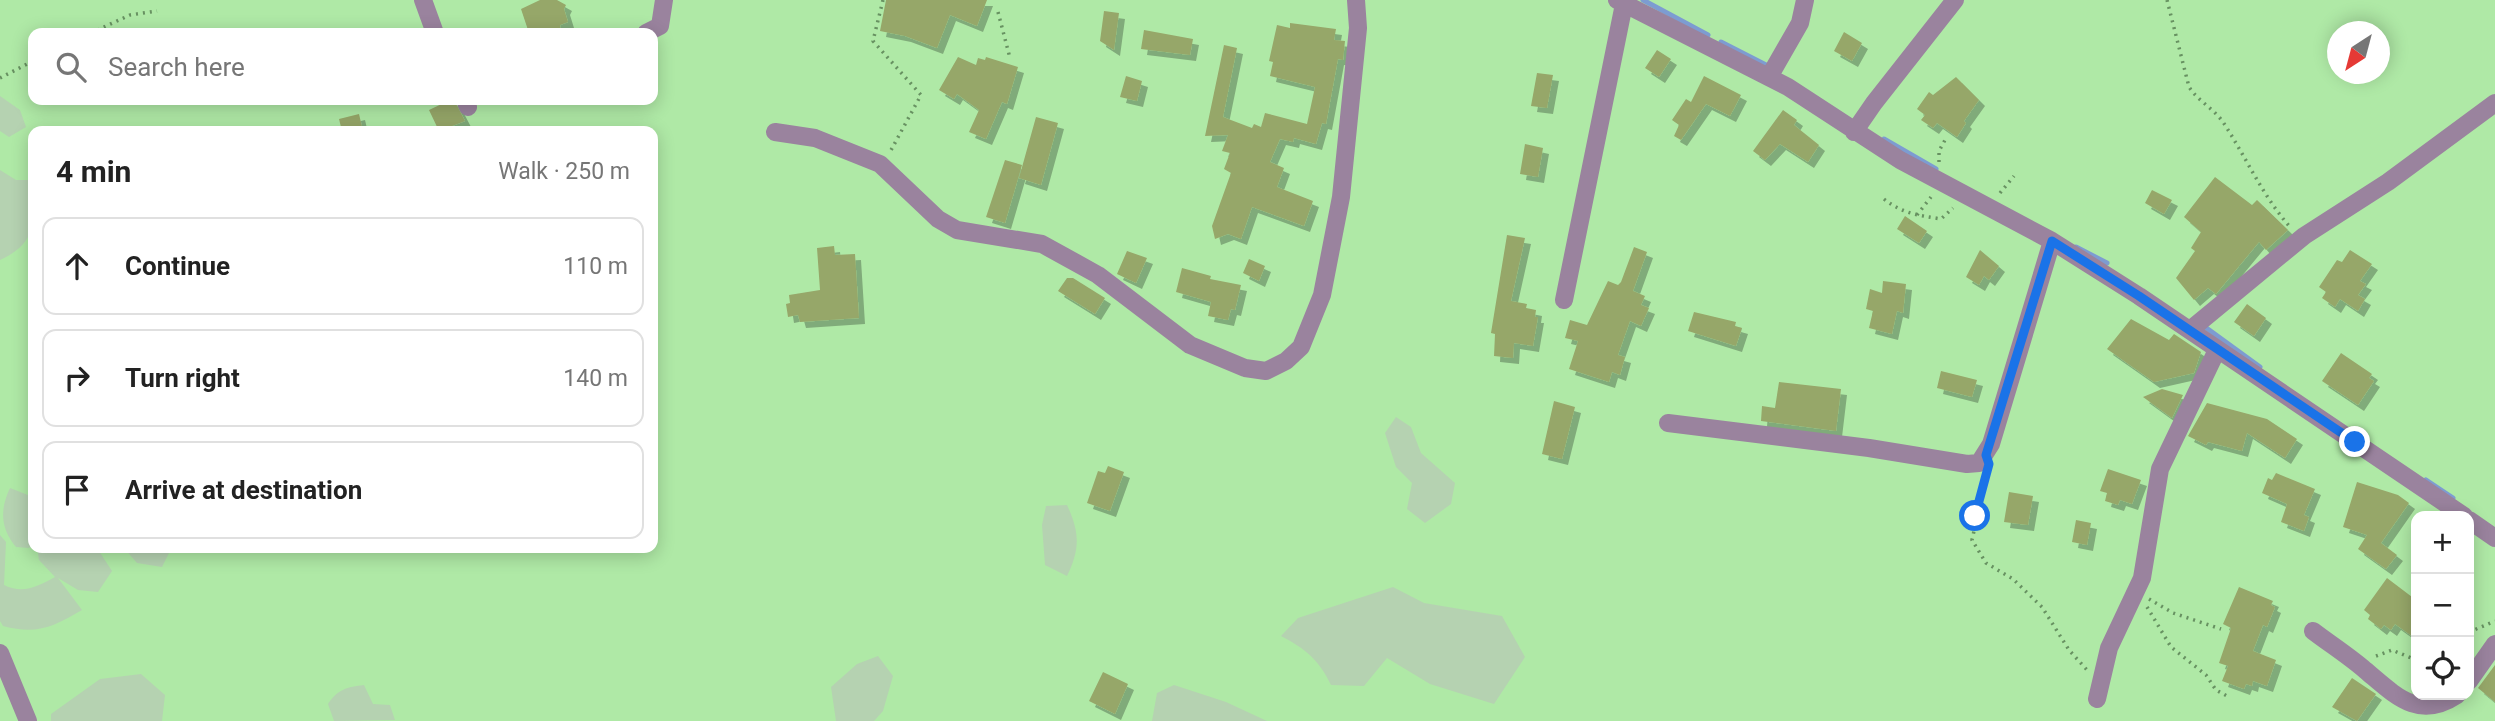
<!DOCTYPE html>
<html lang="en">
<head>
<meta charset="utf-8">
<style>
  :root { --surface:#fff; --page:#f6f6f6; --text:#222; --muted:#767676; --line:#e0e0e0 }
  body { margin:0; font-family:Roboto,sans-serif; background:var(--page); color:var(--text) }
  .controls { position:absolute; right:21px; bottom:21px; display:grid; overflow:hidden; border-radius:14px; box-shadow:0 4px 18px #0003 }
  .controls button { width:63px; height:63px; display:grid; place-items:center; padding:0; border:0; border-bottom:2px solid var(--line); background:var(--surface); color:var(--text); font:35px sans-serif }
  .compass { position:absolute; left:2327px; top:21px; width:63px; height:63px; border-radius:50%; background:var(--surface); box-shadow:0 4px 18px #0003; rotate:216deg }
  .stop { position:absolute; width:21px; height:21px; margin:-16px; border:5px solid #1a73e8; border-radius:50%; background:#fff }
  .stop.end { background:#1a73e8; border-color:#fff; box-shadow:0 2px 7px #0008 }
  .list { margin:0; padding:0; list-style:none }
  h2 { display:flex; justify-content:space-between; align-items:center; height:91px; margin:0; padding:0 28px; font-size:30px }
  h2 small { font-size:23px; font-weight:400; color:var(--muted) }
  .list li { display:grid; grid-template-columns:46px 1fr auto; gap:21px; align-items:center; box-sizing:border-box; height:98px; margin:0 14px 14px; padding:0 14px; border:2px solid var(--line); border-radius:14px }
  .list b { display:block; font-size:26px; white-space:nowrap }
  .list em { font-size:23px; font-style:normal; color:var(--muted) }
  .icon { flex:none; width:38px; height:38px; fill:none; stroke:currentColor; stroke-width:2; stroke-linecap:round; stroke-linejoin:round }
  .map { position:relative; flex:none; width:2495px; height:721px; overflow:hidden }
  .search { position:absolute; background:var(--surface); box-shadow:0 4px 18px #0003; left:28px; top:28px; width:630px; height:77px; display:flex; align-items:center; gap:18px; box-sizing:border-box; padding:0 24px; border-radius:14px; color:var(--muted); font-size:26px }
  .panel { position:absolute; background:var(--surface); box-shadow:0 4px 18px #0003; left:28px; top:126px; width:630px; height:427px; border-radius:14px }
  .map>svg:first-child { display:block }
  .green { fill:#b5d2b1 }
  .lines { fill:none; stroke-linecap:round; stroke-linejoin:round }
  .stream { stroke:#7d9cd1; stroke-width:5 }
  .building { fill:#96a769; filter:url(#shadow) }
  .path { stroke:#679161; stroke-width:3.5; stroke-dasharray:2 5; stroke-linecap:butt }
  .minor { stroke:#9a839e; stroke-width:18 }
  .route { stroke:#1a73e8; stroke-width:9 }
</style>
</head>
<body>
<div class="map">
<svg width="2495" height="721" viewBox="0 0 2495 721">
  <defs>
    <filter id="shadow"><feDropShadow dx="6" dy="6" stdDeviation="0" flood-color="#0004"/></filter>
  </defs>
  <rect width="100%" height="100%" fill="#afe9a6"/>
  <!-- green -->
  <path class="green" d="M 0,96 L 20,110 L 26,127 L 9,137 L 0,131 Z
    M 0,170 L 16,180 L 33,180 C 33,219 40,242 0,260 Z
    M 1396,417 L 1411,427 L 1421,453 L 1455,483 L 1451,504 L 1425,523 L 1407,509 L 1412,483 L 1396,467 L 1385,433 Z
    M 10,488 L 33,497 L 33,544 L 29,548 L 16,547 C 0,528 0,509 10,488 Z
    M 1067,505 C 1080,533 1080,549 1067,576 L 1045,565 L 1042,525 L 1046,506 Z
    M 0,535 L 6,542 L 4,585 C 23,594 37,587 55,577 L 39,560 L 37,548 L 97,548 L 112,571 L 98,592 L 78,590 L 58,578 L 82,610 C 53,627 37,635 3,626 L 0,621 Z
    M 124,548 L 167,548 L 170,551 L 162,567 L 137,563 Z
    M 1393,587 L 1424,603 L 1502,616 L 1525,657 L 1494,704 L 1430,684 L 1387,658 L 1364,686 L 1331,685 C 1319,660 1306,649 1281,636 L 1298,618 Z
    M 878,656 L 893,676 L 883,711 L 874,721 L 836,721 L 831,687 L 857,664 Z
    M 141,674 L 165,695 L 162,721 L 51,721 L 51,714 L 100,679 Z
    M 364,685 L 373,704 L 390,705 L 395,720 L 334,721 L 328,704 C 338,689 347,687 364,685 Z
    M 1174,685 L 1226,702 L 1267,721 L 1152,721 L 1157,693 Z"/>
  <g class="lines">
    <!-- stream -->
    <path class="stream" d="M 1643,0 L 1708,35
      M 1721,42 L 1768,66
      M 1884,139 L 1936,169
      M 2076,247 L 2107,263
      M 2205,327 L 2260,367
      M 2426,480 L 2453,498"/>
  </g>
  <!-- building -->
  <path class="building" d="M 540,0 L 557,0 L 566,5 L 564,9 L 568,22 L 560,25 L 561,33 L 529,33 L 521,9 Z
    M 886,0 L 987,0 L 977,26 L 950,15 L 937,48 L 905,36 L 880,31 Z
    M 1104,11 L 1119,13 L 1114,50 L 1100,41 Z
    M 1290,23 L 1336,29 L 1334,40 L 1345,41 L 1343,60 L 1338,59 L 1326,124 L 1322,123 L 1316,144 L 1294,138 L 1293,142 L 1280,139 L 1270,162 L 1284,168 L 1277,187 L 1313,201 L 1304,226 L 1252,207 L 1241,239 L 1228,234 L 1215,239 L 1212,226 L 1231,173 L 1224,169 L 1230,153 L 1222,151 L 1228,135 L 1205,136 L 1224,45 L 1237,48 L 1223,117 L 1252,128 L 1254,124 L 1261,127 L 1265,113 L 1307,124 L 1315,87 L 1270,76 L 1273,62 L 1269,61 L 1277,25 L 1290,28 Z
    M 1144,30 L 1193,39 L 1190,55 L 1141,49 Z
    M 1844,32 L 1862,43 L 1852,61 L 1834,51 Z
    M 1657,50 L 1671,59 L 1659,77 L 1645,68 Z
    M 958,57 L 976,65 L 978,58 L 985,60 L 986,57 L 1018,67 L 1007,104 L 1002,102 L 986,139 L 969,132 L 979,110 L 957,94 L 954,99 L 939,90 Z
    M 1537,73 L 1553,75 L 1547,108 L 1531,106 Z
    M 1126,76 L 1142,81 L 1137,101 L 1120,97 Z
    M 1704,76 L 1741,95 L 1730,116 L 1706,104 L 1681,140 L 1674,136 L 1679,125 L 1672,120 L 1686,99 L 1691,102 Z
    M 1956,77 L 1979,100 L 1964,121 L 1966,123 L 1957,137 L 1937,123 L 1933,128 L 1921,120 L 1925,115 L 1917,109 L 1929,92 L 1933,95 Z
    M 450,100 L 454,100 L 465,121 L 439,131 L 429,110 Z
    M 1783,110 L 1797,120 L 1794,125 L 1819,145 L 1808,162 L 1780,144 L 1765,160 L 1753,151 Z
    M 359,114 L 363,131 L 342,131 L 339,119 Z
    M 1036,117 L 1058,123 L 1041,185 L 1019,178 Z
    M 1525,144 L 1543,148 L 1538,177 L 1520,174 Z
    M 1005,160 L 1022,165 L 1005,223 L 986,217 Z
    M 2215,177 L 2252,205 L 2257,200 L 2288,230 L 2266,250 L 2259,242 L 2216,294 L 2208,288 L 2194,300 L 2176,278 L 2195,251 L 2191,248 L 2201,232 L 2184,217 Z
    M 2152,190 L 2172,200 L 2164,214 L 2145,203 Z
    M 1905,216 L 1927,231 L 1919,243 L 1897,229 Z
    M 1507,235 L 1525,238 L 1511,301 L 1527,304 L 1526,308 L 1536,310 L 1535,317 L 1538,317 L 1533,346 L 1514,343 L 1513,358 L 1494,356 L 1495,334 L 1491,333 Z
    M 834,246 L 835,255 L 855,254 L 859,318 L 800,322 L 798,315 L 788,317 L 786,304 L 790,303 L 789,295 L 820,290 L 817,248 Z
    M 1634,247 L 1647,252 L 1633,291 L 1645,296 L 1641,305 L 1649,308 L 1641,326 L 1630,321 L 1618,355 L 1625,357 L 1620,375 L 1612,372 L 1609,382 L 1569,369 L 1578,341 L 1565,338 L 1570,320 L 1587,325 L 1608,281 L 1618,285 L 1621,282 Z
    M 1980,250 L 1999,266 L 1989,280 L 1984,276 L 1979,285 L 1966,277 Z
    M 2350,250 L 2372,264 L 2360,281 L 2366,284 L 2358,295 L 2365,299 L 2358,311 L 2340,299 L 2335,307 L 2322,298 L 2326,292 L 2319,287 L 2337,260 L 2342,262 Z
    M 1127,251 L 1147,258 L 1136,283 L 1117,274 Z
    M 1249,259 L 1265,266 L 1259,281 L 1243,273 Z
    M 1182,268 L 1211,276 L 1210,279 L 1241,285 L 1235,310 L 1231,309 L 1228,320 L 1208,316 L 1211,302 L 1176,292 Z
    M 1067,278 L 1073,278 L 1105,298 L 1095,314 L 1058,291 Z
    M 1883,281 L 1906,284 L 1903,313 L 1897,311 L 1892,334 L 1869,328 L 1873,311 L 1866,309 L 1870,289 L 1882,293 Z
    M 2247,304 L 2266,318 L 2254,336 L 2234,322 Z
    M 1694,312 L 1736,322 L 1735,326 L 1742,328 L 1736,346 L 1688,331 Z
    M 2131,319 L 2169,340 L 2174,334 L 2201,352 L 2194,373 L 2154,382 L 2107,349 Z
    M 2341,353 L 2372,374 L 2369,378 L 2374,381 L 2358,405 L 2322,381 Z
    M 1941,371 L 1977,380 L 1972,397 L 1937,388 Z
    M 1779,382 L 1841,389 L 1836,431 L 1761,421 L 1762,406 L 1775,408 Z
    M 2162,389 L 2183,395 L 2172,418 L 2143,397 Z
    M 1554,401 L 1575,407 L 1562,459 L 1542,454 Z
    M 2207,403 L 2267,419 L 2297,439 L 2285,458 L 2247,433 L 2242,451 L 2208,442 L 2206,445 L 2188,436 Z
    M 1108,466 L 1124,472 L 1110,511 L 1087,503 L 1098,471 L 1105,473 Z
    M 2108,469 L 2141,480 L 2132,504 L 2120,500 L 2118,505 L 2105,501 L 2107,493 L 2100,491 Z
    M 2276,473 L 2315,489 L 2304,515 L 2309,517 L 2304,531 L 2281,522 L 2287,504 L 2262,493 L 2268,478 L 2272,480 Z
    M 2357,482 L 2398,495 L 2409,503 L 2381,543 L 2397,555 L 2386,569 L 2358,549 L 2367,535 L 2343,527 Z
    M 2009,492 L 2033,496 L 2028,525 L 2004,522 Z
    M 2076,520 L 2091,523 L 2087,545 L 2072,542 Z
    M 2387,578 L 2416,600 L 2416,639 L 2395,624 L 2391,630 L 2384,625 L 2381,629 L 2368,619 L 2370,615 L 2364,610 Z
    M 2239,587 L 2273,601 L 2271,605 L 2275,607 L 2267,627 L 2263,625 L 2253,651 L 2276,660 L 2267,686 L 2253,681 L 2252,686 L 2246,684 L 2244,689 L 2222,681 L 2228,666 L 2219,663 L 2231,628 L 2223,624 Z
    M 2495,665 L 2495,702 L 2478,688 Z
    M 1103,672 L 1128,684 L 1115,714 L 1089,701 Z
    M 2352,678 L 2376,694 L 2357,721 L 2332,707 Z"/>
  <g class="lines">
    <!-- path -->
    <path class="path" d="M 883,0 L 873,41 L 921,95 L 890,152
      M 2167,0 L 2189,87 C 2198,101 2213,108 2223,122 C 2246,157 2262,195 2290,227
      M 998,12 L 1010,58
      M 91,33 L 130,15 L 157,11
      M 0,78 L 33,61
      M 1939,162 L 1939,151 L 1945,140
      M 2000,193 L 2014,176
      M 1884,199 C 1903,214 1918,215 1941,219 L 1953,208
      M 1917,215 L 1931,197
      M 1986,477 L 1972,540 L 1986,563 L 2013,579 L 2042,607 L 2069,650 L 2087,670
      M 2149,599 L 2173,613 L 2221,629
      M 2147,607 L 2171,647 L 2206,675 L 2216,690 L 2227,696
      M 2469,632 L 2495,621
      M 2376,656 L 2392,650 L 2416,660"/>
    <!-- minor -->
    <path class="minor" d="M 423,0 L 435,33
      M 1617,0 L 1788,87 L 1900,160 L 2052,241 L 2139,296 L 2464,516
      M 646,33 L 660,26 L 664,0
      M 1769,77 L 1800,23 L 1805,0
      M 465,100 L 468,107
      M 775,132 L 815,138 L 880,164 L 938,219 L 957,230 L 1042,244 L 1098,275 L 1190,345 L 1245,368 L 1266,371 L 1286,361 L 1301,347 L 1322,295 L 1341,197 L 1358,28 L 1356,0
      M 1854,132 L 1874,103 L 1955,0
      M 1564,300 L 1624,4
      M 2190,330 L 2304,236 L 2388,182 L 2495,103
      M 1668,423 L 1869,448 L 1967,464 L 1979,463 L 1991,444 L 2052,241
      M 2469,520 L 2495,538
      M 2313,631 C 2330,644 2349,656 2365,670 C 2395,695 2418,721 2457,695
      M 0,653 L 28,721
      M 2469,681 L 2495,644
      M 2097,699 L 2109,648 L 2142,578 L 2160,469 L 2217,350"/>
  </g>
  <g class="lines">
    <!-- route -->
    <path class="route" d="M 1975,516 L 1989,464 L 1986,455 L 2052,241 L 2139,296 L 2355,442"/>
  </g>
</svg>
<div class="controls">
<button>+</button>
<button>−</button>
<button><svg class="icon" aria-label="locate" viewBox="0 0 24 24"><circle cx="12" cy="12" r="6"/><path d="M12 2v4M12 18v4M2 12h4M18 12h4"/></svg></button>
</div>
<svg class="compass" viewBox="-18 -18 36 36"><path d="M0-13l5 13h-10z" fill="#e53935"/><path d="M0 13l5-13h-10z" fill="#767676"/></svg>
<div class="stop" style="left:1975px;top:516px"></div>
<div class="stop end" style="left:2355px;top:442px"></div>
<div class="search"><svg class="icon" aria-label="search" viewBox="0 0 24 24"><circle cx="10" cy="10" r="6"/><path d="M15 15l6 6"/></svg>Search here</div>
<section class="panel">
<h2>4 min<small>Walk · 250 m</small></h2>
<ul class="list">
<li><svg class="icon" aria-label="ahead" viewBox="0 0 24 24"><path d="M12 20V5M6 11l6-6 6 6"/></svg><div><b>Continue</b></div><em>110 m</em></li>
<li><svg class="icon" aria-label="right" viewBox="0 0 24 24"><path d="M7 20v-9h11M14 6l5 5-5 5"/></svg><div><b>Turn right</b></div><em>140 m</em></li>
<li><svg class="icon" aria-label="arrive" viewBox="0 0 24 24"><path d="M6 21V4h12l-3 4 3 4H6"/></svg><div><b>Arrive at destination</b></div></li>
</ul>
</section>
</div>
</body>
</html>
